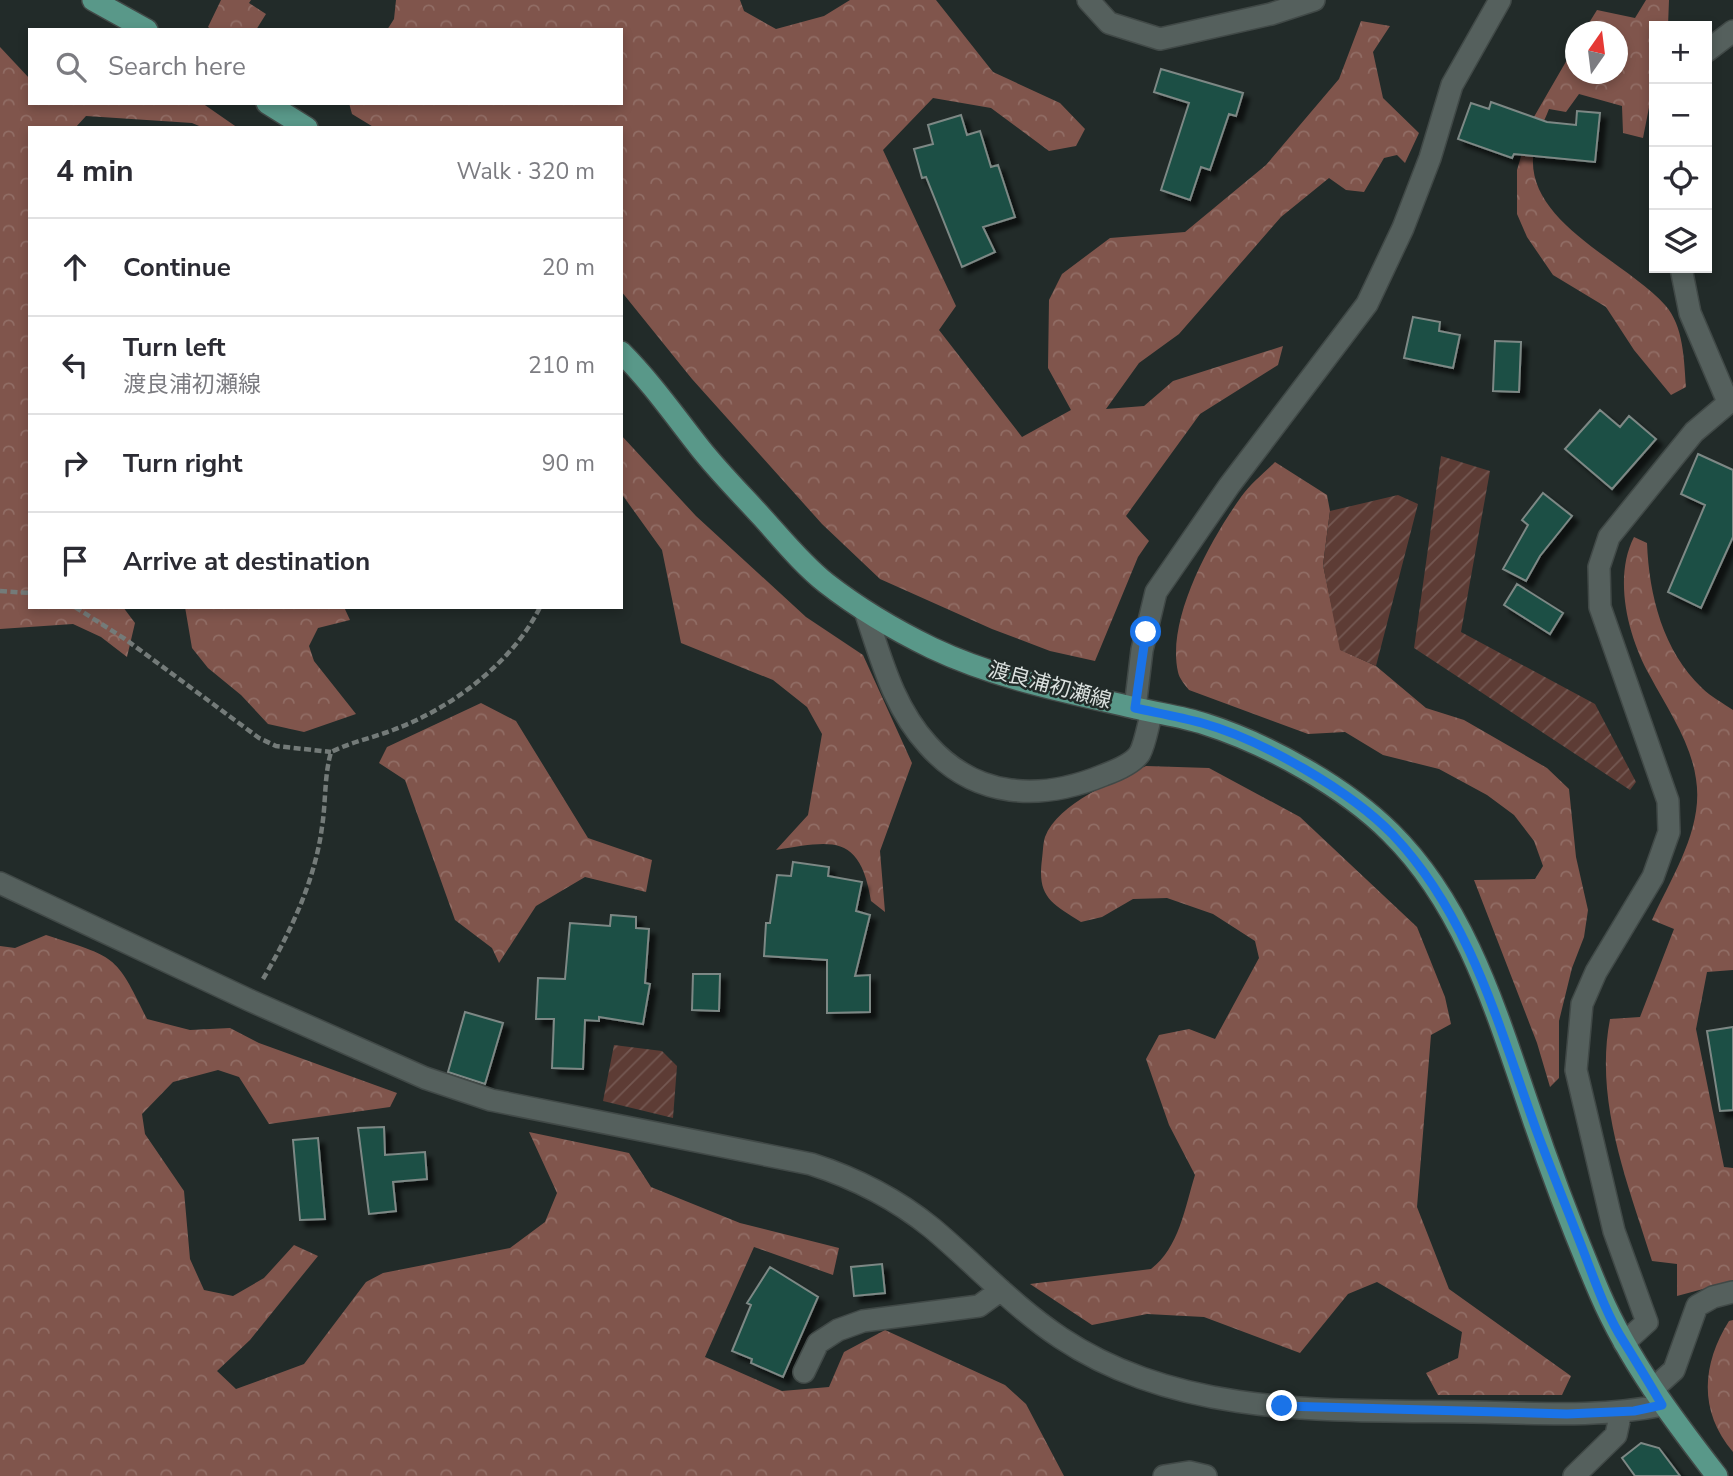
<!DOCTYPE html>
<html lang="en">
<head>
<meta charset="utf-8">
<style>
  :root { --surface:#fff; --page:#f2f2f3; --text:#2b2b33; --muted:#7c7c81; --line:#e1e1e2 }
  body { margin:0; font-family:"Nunito Sans","Noto Sans JP",sans-serif; background:var(--page); color:var(--text) }
  .controls { position:absolute; right:21px; top:21px; display:grid; overflow:hidden; border-radius:0px; box-shadow:0 4px 10px #0003 }
  .controls button { width:63px; height:63px; display:grid; place-items:center; padding:0; border:0; border-bottom:2px solid var(--line); background:var(--surface); color:var(--text); font:35px sans-serif }
  .compass { position:absolute; left:1565px; top:21px; width:63px; height:63px; border-radius:50%; background:var(--surface); box-shadow:0 4px 10px #0003; rotate:14deg }
  .stop { position:absolute; width:21px; height:21px; margin:-16px; border:5px solid #1a73e8; border-radius:50%; background:#fff }
  .stop.end { background:#1a73e8; border-color:#fff; box-shadow:0 2px 7px #0008 }
  .list { margin:0; padding:0; list-style:none }
  h2 { display:flex; justify-content:space-between; align-items:center; height:91px; margin:0; padding:0 28px; font-size:30px }
  h2 small { font-size:23px; font-weight:400; color:var(--muted) }
  .list li { display:grid; grid-template-columns:46px 1fr auto; gap:21px; align-items:center; box-sizing:border-box; height:98px; padding:0 28px; border-top:2px solid var(--line) }
  .list b { display:block; font-size:26px; white-space:nowrap }
  .list p { margin:0; font-size:23px; white-space:nowrap; color:var(--muted) }
  .list em { font-size:23px; font-style:normal; color:var(--muted) }
  .icon { flex:none; width:38px; height:38px; fill:none; stroke:currentColor; stroke-width:2; stroke-linecap:round; stroke-linejoin:round }
  .map { position:relative; flex:none; width:1733px; height:1476px; overflow:hidden }
  .search { position:absolute; background:var(--surface); box-shadow:0 4px 10px #0003; left:28px; top:28px; width:595px; height:77px; display:flex; align-items:center; gap:18px; box-sizing:border-box; padding:0 24px; border-radius:0px; color:var(--muted); font-size:26px }
  .panel { position:absolute; background:var(--surface); box-shadow:0 4px 10px #0003; left:28px; top:126px; width:595px; height:483px; border-radius:0px }
  .map>svg:first-child { display:block }
  .forest { fill:url(#forest-crowns) }
  .garden { fill:url(#garden-furrows) }
  .building { fill:#1a4f44; stroke:#7d8885; stroke-width:2; filter:url(#shadow) }
  .lines { fill:none; stroke-linecap:round; stroke-linejoin:round }
  .minor-casing { stroke:#414947; stroke-width:24 }
  .major-casing { stroke:#414947; stroke-width:24 }
  .path { stroke:#747b79; stroke-width:4.5; stroke-dasharray:7 3.5; stroke-linecap:butt }
  .minor { stroke:#55605d; stroke-width:21 }
  .major { stroke:#599889; stroke-width:21 }
  .route { stroke:#1a73e8; stroke-width:9 }
  .labels { text-anchor:middle; stroke-width:5; stroke-linejoin:round; paint-order:stroke }
  .street-label { font-size:21px; fill:#dbe1df; stroke:#222b29 }
</style>
</head>
<body>
<div class="map">
<svg width="1733" height="1476" viewBox="0 0 1733 1476">
  <defs>
    <pattern id="forest-crowns" width="20" height="18" patternUnits="userSpaceOnUse" patternTransform="scale(1.75)"><rect width="20" height="18" fill="#80554c"/><path d="M2 6a3 3 0 1 1 6 0M12 15a3 3 0 1 1 6 0" fill="none" stroke="#916d65"/></pattern>
    <pattern id="garden-furrows" width="10" height="10" patternUnits="userSpaceOnUse" patternTransform="scale(1.75)"><rect width="10" height="10" fill="#5d3c35"/><path d="M-1 1l2-2M0 10L10 0M9 11l2-2" fill="none" stroke="#745852"/></pattern>
    <filter id="shadow"><feDropShadow dx="6" dy="6" stdDeviation="2" flood-color="#0009"/></filter>
  </defs>
  <rect width="100%" height="100%" fill="#222b29"/>
  <!-- forest -->
  <path class="forest" d="M 221,0 L 251,0 L 249,3 L 266,14 L 256,30 L 212,30 L 208,27 Z
    M 396,0 L 740,0 L 744,11 L 776,29 L 824,16 L 850,0 L 936,0 L 993,72 L 1060,103 L 1085,129 L 1076,146 L 1049,151 L 991,108 L 933,98 L 883,150 L 956,306 L 939,330 L 1022,437 L 1071,410 L 1048,368 L 1049,300 L 1062,274 L 1110,238 L 1185,232 L 1266,165 L 1339,79 L 1361,21 L 1390,26 L 1373,52 L 1383,98 L 1419,133 L 1405,163 L 1397,155 L 1384,158 L 1364,192 L 1346,190 L 1329,178 L 1281,217 L 1179,334 L 1139,363 L 1106,409 L 1144,406 L 1173,381 L 1283,346 L 1278,365 L 1200,414 L 1126,516 L 1149,541 L 1138,557 L 1095,661 L 1050,651 L 992,629 L 880,579 L 822,524 L 692,379 L 621,291 L 621,128 L 375,128 L 352,114 L 349,103 L 621,103 L 621,30 L 387,30 L 394,19 Z
    M 1646,0 L 1669,0 L 1668,26 L 1654,26 L 1654,82 L 1643,138 L 1623,133 L 1622,106 L 1579,94 L 1566,112 L 1549,109 C 1544,122 1536,136 1534,149 C 1521,221 1625,260 1665,305 C 1684,326 1684,361 1686,387 L 1671,395 L 1634,350 L 1606,307 L 1553,275 L 1527,237 L 1517,214 L 1517,170 L 1531,122 L 1575,46 L 1576,74 L 1618,74 L 1618,32 L 1584,31 L 1597,10 L 1635,18 Z
    M 0,47 L 30,79 L 30,103 L 202,103 L 238,128 L 204,128 L 192,123 L 86,116 L 75,128 L 30,128 L 30,607 L 123,607 L 135,623 L 127,657 L 101,637 L 73,624 L 0,629 Z
    M 621,435 L 696,516 L 806,617 L 863,655 L 912,763 L 880,851 L 885,912 L 871,901 C 860,833 832,841 776,850 L 808,815 L 822,734 L 807,707 L 773,680 L 681,643 L 662,550 L 621,493 Z
    M 1275,462 L 1327,495 L 1330,511 L 1323,565 L 1341,650 L 1376,666 L 1426,708 L 1464,720 L 1547,768 L 1569,789 L 1576,857 L 1588,910 L 1584,937 L 1572,968 L 1559,1021 L 1559,1078 L 1550,1087 L 1537,1043 L 1474,880 L 1535,879 L 1543,866 L 1534,841 L 1514,815 L 1487,795 L 1439,769 L 1383,755 L 1345,732 L 1308,734 L 1189,690 C 1185,685 1179,678 1178,672 C 1166,619 1211,539 1241,497 C 1250,484 1264,473 1275,462 Z
    M 1634,537 L 1647,543 C 1649,595 1663,651 1702,688 C 1711,697 1723,703 1733,710 L 1733,970 L 1707,972 L 1696,1029 L 1724,1167 L 1733,1168 L 1733,1281 L 1677,1296 L 1677,1264 L 1652,1261 C 1628,1183 1594,1102 1610,1019 L 1640,1017 L 1674,929 L 1652,920 C 1672,876 1704,828 1696,779 C 1691,742 1667,708 1650,676 C 1628,637 1613,578 1634,537 Z
    M 185,607 L 344,607 L 350,620 L 318,628 L 309,646 L 314,661 L 356,714 L 304,732 L 268,724 L 241,695 L 208,668 L 192,648 Z
    M 481,703 L 516,721 L 588,838 L 652,860 L 646,892 L 585,877 L 536,906 L 499,963 L 492,948 L 455,920 L 405,780 L 379,763 L 387,747 Z
    M 1146,766 L 1209,768 L 1300,817 L 1417,927 L 1445,997 L 1451,1024 L 1431,1035 L 1417,1207 L 1449,1289 L 1571,1376 L 1562,1395 L 1438,1395 L 1426,1373 L 1458,1358 L 1462,1332 L 1377,1282 L 1348,1294 L 1300,1353 L 1204,1317 L 1147,1314 L 1092,1325 L 1030,1284 L 1151,1269 C 1179,1248 1185,1207 1195,1175 L 1169,1125 L 1146,1059 L 1159,1035 L 1189,1029 L 1215,1039 L 1259,958 L 1255,941 L 1213,914 L 1167,898 L 1133,899 L 1102,917 L 1081,922 C 1051,903 1037,897 1042,859 C 1043,852 1043,843 1045,837 C 1058,803 1116,780 1146,766 Z
    M 46,935 C 116,958 115,953 147,1019 L 190,1030 L 230,1028 L 259,1043 L 397,1093 L 390,1107 L 269,1124 L 239,1077 L 218,1070 L 173,1082 L 142,1114 L 145,1134 L 184,1191 L 190,1259 L 204,1290 L 233,1296 L 264,1278 L 294,1245 L 318,1256 L 250,1340 L 217,1371 L 236,1389 L 304,1364 L 366,1282 L 383,1273 L 510,1248 L 545,1222 L 557,1193 L 529,1132 L 629,1153 L 651,1187 L 740,1223 L 839,1248 L 833,1275 L 754,1247 L 705,1357 L 782,1391 L 829,1387 L 844,1352 L 885,1330 L 1005,1385 L 1026,1404 L 1064,1476 L 0,1476 L 0,946 L 15,948 Z
    M 1733,1320 L 1733,1452 C 1698,1411 1702,1364 1729,1321 Z"/>
  <!-- garden -->
  <path class="garden" d="M 1441,456 L 1490,471 L 1461,632 L 1595,704 L 1636,782 L 1630,790 L 1414,648 Z
    M 1398,495 L 1418,504 L 1376,666 L 1340,650 L 1323,565 L 1330,511 Z
    M 614,1045 L 662,1051 L 677,1066 L 673,1118 L 603,1101 Z"/>
  <!-- building -->
  <path class="building" d="M 1161,69 L 1243,93 L 1236,116 L 1229,114 L 1210,170 L 1201,167 L 1190,200 L 1161,190 L 1189,103 L 1154,92 Z
    M 1491,102 L 1547,122 L 1576,125 L 1577,111 L 1600,113 L 1595,162 L 1514,154 L 1512,158 L 1458,139 L 1471,103 L 1489,109 Z
    M 961,115 L 967,135 L 980,131 L 991,167 L 998,165 L 1015,217 L 983,227 L 995,252 L 962,267 L 926,177 L 922,178 L 914,149 L 933,144 L 928,125 Z
    M 1413,317 L 1440,322 L 1439,331 L 1460,335 L 1453,368 L 1404,358 Z
    M 1495,341 L 1521,342 L 1519,392 L 1493,391 Z
    M 1600,410 L 1620,427 L 1629,416 L 1656,439 L 1612,489 L 1565,449 Z
    M 1698,454 L 1733,470 L 1733,537 L 1701,608 L 1668,592 L 1705,505 L 1681,494 Z
    M 1543,493 L 1572,516 L 1540,556 L 1526,581 L 1503,569 L 1528,525 L 1522,520 Z
    M 1517,584 L 1563,613 L 1550,634 L 1504,605 Z
    M 793,862 L 829,867 L 828,876 L 862,882 L 856,911 L 870,915 L 855,976 L 870,975 L 870,1012 L 827,1013 L 827,960 L 764,956 L 766,923 L 770,923 L 777,875 L 791,876 Z
    M 611,915 L 636,917 L 636,928 L 649,929 L 645,983 L 650,984 L 643,1024 L 599,1017 L 599,1021 L 585,1020 L 583,1069 L 552,1068 L 554,1019 L 536,1019 L 538,978 L 565,979 L 570,923 L 610,926 Z
    M 693,974 L 720,974 L 719,1011 L 692,1010 Z
    M 465,1012 L 503,1023 L 485,1084 L 448,1072 Z
    M 1733,1027 L 1733,1110 L 1720,1111 L 1707,1031 Z
    M 384,1127 L 385,1155 L 425,1152 L 427,1179 L 393,1182 L 396,1211 L 369,1214 L 358,1128 Z
    M 318,1138 L 325,1219 L 300,1220 L 293,1140 Z
    M 882,1264 L 885,1293 L 854,1296 L 851,1267 Z
    M 770,1267 L 818,1297 L 783,1377 L 751,1363 L 752,1359 L 732,1351 L 751,1305 L 747,1303 Z
    M 1641,1443 L 1659,1448 L 1680,1476 L 1635,1476 L 1622,1458 Z"/>
  <g class="lines">
    <!-- minor casing -->
    <g class="minor-casing">
      <path id="minor" d="M 1088,0 L 1109,23 L 1160,39 L 1271,14 L 1314,0
        M 1707,51 L 1733,31
        M 1681,268 L 1690,313 L 1728,402
        M 865,611 C 881,658 893,707 928,745 C 976,799 1041,801 1104,775 C 1115,771 1134,763 1140,753 C 1146,741 1148,724 1152,712
        M 1135,708 L 1142,650 L 1156,592 L 1229,486 L 1367,304 L 1403,228 L 1430,158 L 1452,85 L 1500,0
        M 0,883 L 249,1000 L 425,1078 L 491,1100 L 811,1164 C 855,1178 895,1198 932,1228 C 975,1264 1014,1307 1061,1338 C 1181,1418 1333,1410 1472,1412 C 1535,1413 1600,1418 1663,1405
        M 1624,1343 L 1647,1322 L 1614,1231 L 1576,1070 L 1582,1004 L 1596,972 L 1653,877 L 1669,832 L 1668,801 L 1600,607 L 1599,567 L 1609,537 L 1694,432 L 1733,399
        M 804,1372 L 818,1343 L 838,1330 L 863,1321 L 979,1306 L 1001,1290
        M 1653,1389 L 1674,1370 L 1697,1306 L 1713,1297 L 1733,1292
        M 1164,1476 L 1189,1472 L 1206,1476
        M 1574,1476 L 1616,1435 L 1621,1412"/>
    </g>
    <!-- major casing -->
    <g class="major-casing">
      <path id="major" d="M 93,0 L 147,30
        M 267,103 L 307,128
        M 621,352 C 651,382 674,415 700,448 C 719,472 741,494 762,517 C 782,539 802,564 826,583 C 858,608 895,630 932,648 C 997,679 1071,693 1140,709 C 1162,714 1184,717 1205,724 C 1268,744 1345,787 1391,833 C 1465,906 1496,1011 1529,1107 C 1550,1170 1574,1233 1600,1294 C 1629,1361 1673,1419 1717,1476"/>
    </g>
    <!-- path -->
    <path class="path" d="M 0,591 L 30,593
      M 75,607 L 125,639 L 259,738 L 276,746 L 331,752
      M 263,979 C 290,933 315,881 322,827 C 326,802 324,777 331,752 C 351,742 372,738 393,730 C 450,709 513,663 540,607"/>
    <!-- minor -->
    <use href="#minor" class="minor"/>
    <!-- major -->
    <use href="#major" class="major"/>
  </g>
  <g class="lines">
    <!-- route -->
    <path class="route" d="M 1146,632 L 1135,708 C 1158,713 1180,717 1202,723 C 1260,739 1351,791 1393,835 C 1471,917 1499,1028 1537,1132 C 1552,1172 1568,1211 1583,1250 C 1595,1281 1606,1314 1624,1342 C 1637,1363 1650,1384 1662,1405 L 1634,1411 L 1567,1414 L 1282,1406"/>
  </g>
  <g class="labels">
    <!-- street labels -->
    <g class="street-label">
      <text transform="translate(1050 685) rotate(15)" y="7">渡良浦初瀬線</text>
    </g>
  </g>
</svg>
<div class="controls">
<button>+</button>
<button>−</button>
<button><svg class="icon" aria-label="locate" viewBox="0 0 24 24"><circle cx="12" cy="12" r="6"/><path d="M12 2v4M12 18v4M2 12h4M18 12h4"/></svg></button>
<button><svg class="icon" aria-label="layers" viewBox="0 0 24 24"><path d="M12 4l9 5-9 5-9-5zM3 14l9 5 9-5"/></svg></button>
</div>
<svg class="compass" viewBox="-18 -18 36 36"><path d="M0-13l5 13h-10z" fill="#e53935"/><path d="M0 13l5-13h-10z" fill="#7c7c81"/></svg>
<div class="stop" style="left:1146px;top:632px"></div>
<div class="stop end" style="left:1282px;top:1406px"></div>
<div class="search"><svg class="icon" aria-label="search" viewBox="0 0 24 24"><circle cx="10" cy="10" r="6"/><path d="M15 15l6 6"/></svg>Search here</div>
<section class="panel">
<h2>4 min<small>Walk · 320 m</small></h2>
<ul class="list">
<li><svg class="icon" aria-label="ahead" viewBox="0 0 24 24"><path d="M12 20V5M6 11l6-6 6 6"/></svg><div><b>Continue</b></div><em>20 m</em></li>
<li><svg class="icon" aria-label="left" viewBox="0 0 24 24"><path d="M17 20v-9H6M10 6l-5 5 5 5"/></svg><div><b>Turn left</b><p>渡良浦初瀬線</p></div><em>210 m</em></li>
<li><svg class="icon" aria-label="right" viewBox="0 0 24 24"><path d="M7 20v-9h11M14 6l5 5-5 5"/></svg><div><b>Turn right</b></div><em>90 m</em></li>
<li><svg class="icon" aria-label="arrive" viewBox="0 0 24 24"><path d="M6 21V4h12l-3 4 3 4H6"/></svg><div><b>Arrive at destination</b></div></li>
</ul>
</section>
</div>
</body>
</html>
